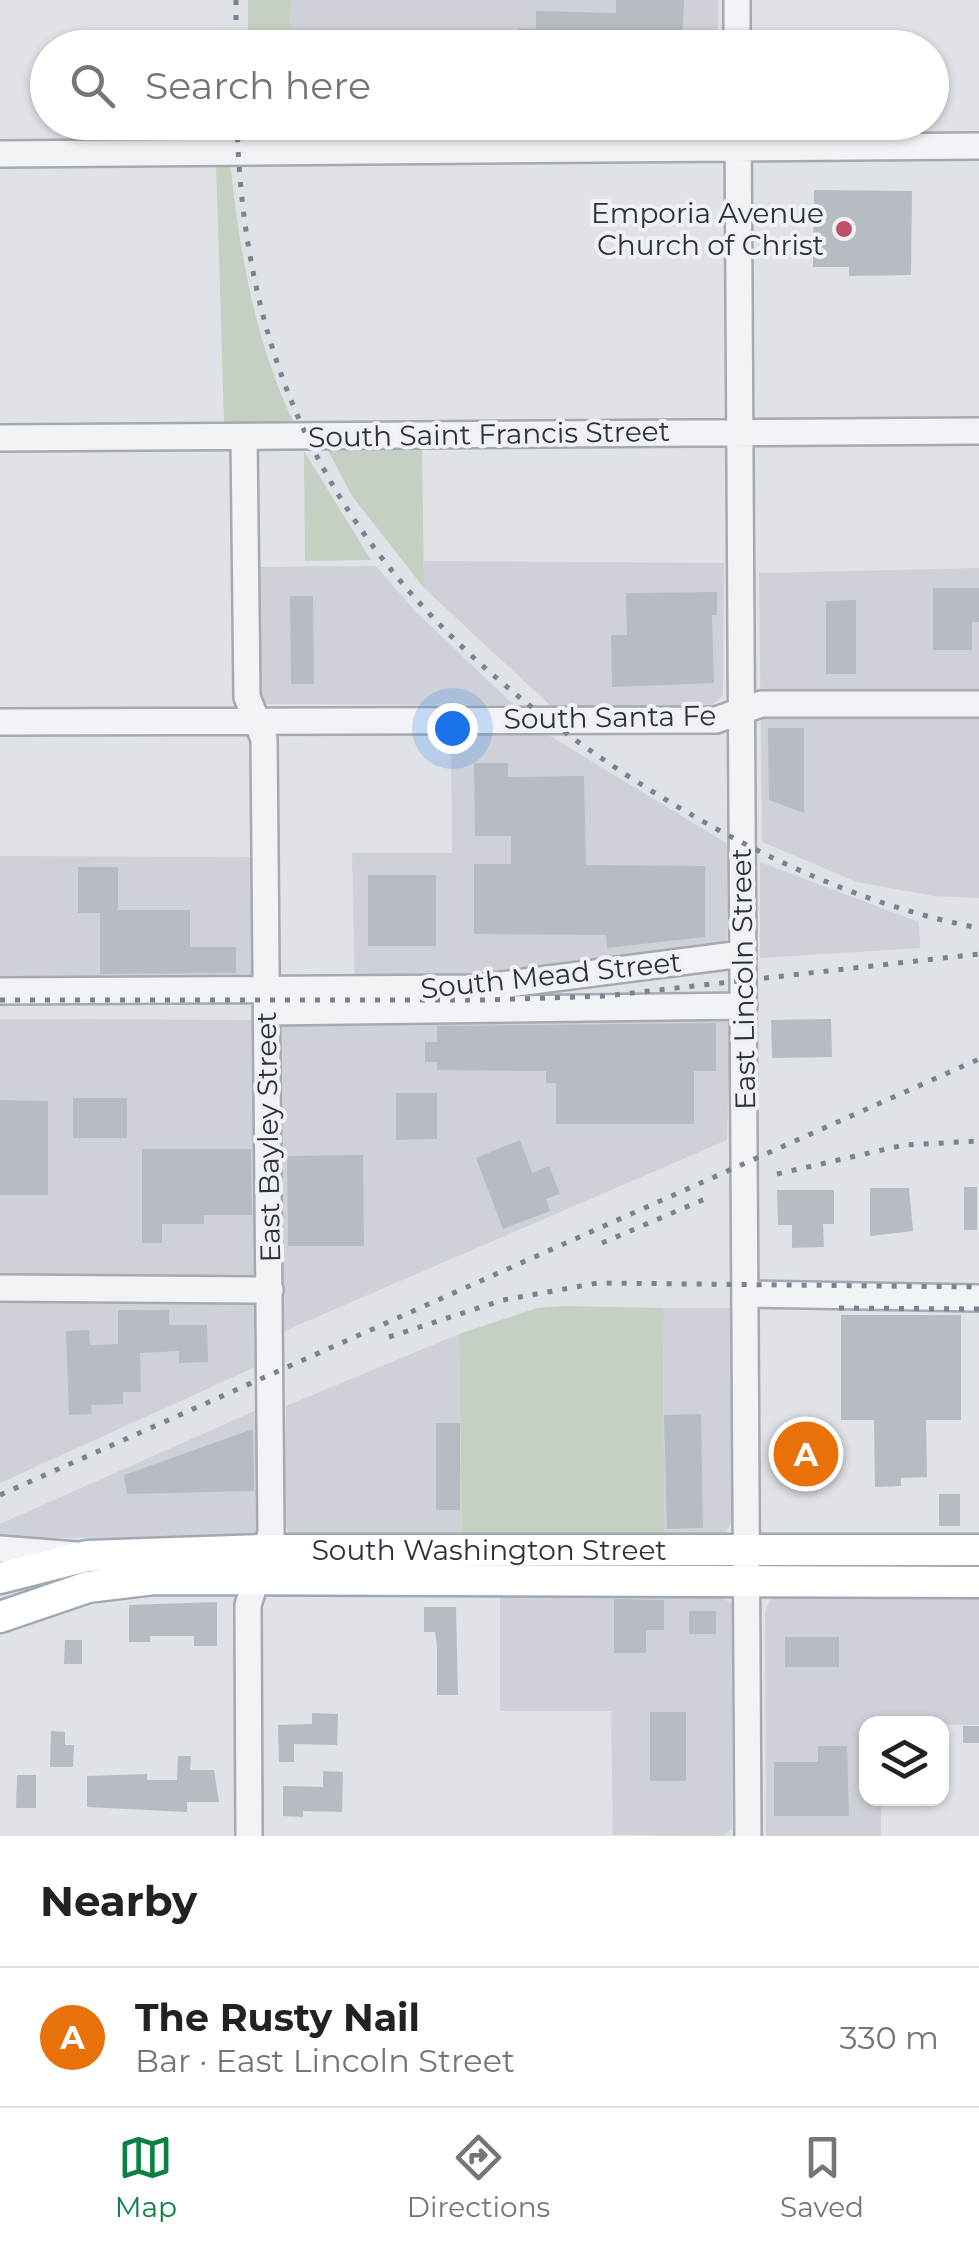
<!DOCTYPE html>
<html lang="en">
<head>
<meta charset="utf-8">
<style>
  :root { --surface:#fff; --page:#f6f6f6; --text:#222; --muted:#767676; --line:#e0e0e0; --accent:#0b8043 }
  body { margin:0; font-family:Montserrat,sans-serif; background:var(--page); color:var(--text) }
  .controls { position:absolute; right:30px; bottom:30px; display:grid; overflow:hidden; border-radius:20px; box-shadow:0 2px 8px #0004 }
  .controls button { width:90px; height:90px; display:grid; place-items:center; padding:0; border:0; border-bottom:2px solid var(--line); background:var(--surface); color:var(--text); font:50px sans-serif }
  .you { position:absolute; left:452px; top:728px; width:35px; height:35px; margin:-25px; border:8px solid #fff; border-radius:50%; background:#1a73e8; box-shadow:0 0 0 15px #1a73e833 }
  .badge { display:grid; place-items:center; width:65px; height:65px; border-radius:50%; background:var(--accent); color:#fff; font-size:32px; font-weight:700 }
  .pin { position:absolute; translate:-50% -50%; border:5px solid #fff; box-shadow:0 2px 10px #0006 }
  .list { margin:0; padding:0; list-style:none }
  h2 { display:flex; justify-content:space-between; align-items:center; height:130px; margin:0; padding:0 40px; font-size:42px }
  h2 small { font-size:32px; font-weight:400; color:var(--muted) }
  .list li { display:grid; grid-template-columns:65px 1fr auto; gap:30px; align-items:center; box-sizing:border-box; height:140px; padding:0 40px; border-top:2px solid var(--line) }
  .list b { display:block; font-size:38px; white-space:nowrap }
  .list p { margin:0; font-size:32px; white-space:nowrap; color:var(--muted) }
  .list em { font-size:32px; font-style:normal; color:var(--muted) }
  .icon { flex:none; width:55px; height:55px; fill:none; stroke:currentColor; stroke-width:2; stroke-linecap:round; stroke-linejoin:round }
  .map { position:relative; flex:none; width:979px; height:1836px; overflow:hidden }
  .search { position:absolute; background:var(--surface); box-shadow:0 2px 8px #0004; left:30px; right:30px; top:30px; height:110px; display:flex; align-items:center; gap:25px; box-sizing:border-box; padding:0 35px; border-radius:55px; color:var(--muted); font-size:38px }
  .sheet { height:270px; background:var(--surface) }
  nav { display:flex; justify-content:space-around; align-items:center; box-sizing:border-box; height:140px; border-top:2px solid var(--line); background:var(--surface); font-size:28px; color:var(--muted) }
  nav a { display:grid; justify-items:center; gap:5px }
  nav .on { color:var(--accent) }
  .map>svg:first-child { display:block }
  .built { fill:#ced2d8 }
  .green { fill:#c6d0c2 }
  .building { fill:#b7bcc3 }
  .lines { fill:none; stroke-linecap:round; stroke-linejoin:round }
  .minor-casing { stroke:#a5aab0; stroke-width:30 }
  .major-casing { stroke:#a0a8b1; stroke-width:35 }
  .minor { stroke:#f2f3f6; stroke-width:25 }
  .major { stroke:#fff; stroke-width:30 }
  .rail { stroke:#7b838f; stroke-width:5; stroke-dasharray:5 10; stroke-linecap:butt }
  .poi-dot { fill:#be5269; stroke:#eff1f5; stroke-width:4 }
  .labels { text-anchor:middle; stroke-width:8; stroke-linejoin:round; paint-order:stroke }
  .poi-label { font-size:28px; fill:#2a323c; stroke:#eff1f5; text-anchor:end }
  .street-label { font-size:28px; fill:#2a323c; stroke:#eff1f5 }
</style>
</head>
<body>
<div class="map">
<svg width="979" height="1836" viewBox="0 0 979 1836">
  <rect width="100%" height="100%" fill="#dfe3e7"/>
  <!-- built -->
  <path class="built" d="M 291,0 L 718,0 L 718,47 L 290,48 Z
    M 290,122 L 718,123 L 719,129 L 716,136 L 290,137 Z
    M 424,561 L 724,563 L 723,696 L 712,705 L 552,707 L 424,588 Z
    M 376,566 L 415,611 L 514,705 L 266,704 L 259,697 L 258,567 Z
    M 979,568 L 979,898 L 933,896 L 857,882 L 762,842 L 759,573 Z
    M 537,728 L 728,844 L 726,968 L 355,994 L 352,853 L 452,853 L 451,732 Z
    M 0,856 L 256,857 L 257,983 L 0,983 Z
    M 760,862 L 919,922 L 920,948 L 760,958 Z
    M 720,1017 L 728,1019 L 730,1029 L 727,1140 L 282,1332 L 281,1022 Z
    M 0,1019 L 256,1020 L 262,1364 L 0,1483 Z
    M 663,1308 L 731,1308 L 733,1519 L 723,1538 L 664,1540 Z
    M 459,1334 L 462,1539 L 291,1537 L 283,1521 L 286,1406 Z
    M 261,1408 L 259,1532 L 254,1537 L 0,1538 L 0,1524 Z
    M 713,1591 L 732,1604 L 732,1829 L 723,1836 L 613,1835 L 611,1711 L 500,1711 L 500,1592 Z
    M 979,1592 L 979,1725 L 866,1724 L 866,1798 L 881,1799 L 881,1836 L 766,1836 L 765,1612 L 769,1601 L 777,1596 Z"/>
  <!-- green -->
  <path class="green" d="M 248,0 L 291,0 L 290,47 L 248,47 Z
    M 247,123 L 290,123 L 290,137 L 247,137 Z
    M 216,162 L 230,162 C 240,253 254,339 294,423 L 224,422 Z
    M 325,445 L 422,445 L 424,588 L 352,496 Z
    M 304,451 L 371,560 L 305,561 Z
    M 565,1306 L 663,1308 L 664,1540 L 462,1539 L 459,1334 L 537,1308 Z"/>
  <!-- building -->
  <path class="building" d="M 616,0 L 684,0 L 682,48 L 518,48 L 518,28 L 536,29 L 536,11 L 616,13 Z
    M 814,190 L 912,191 L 911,275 L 849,276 L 849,267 L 813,267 Z
    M 933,588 L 979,588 L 979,622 L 972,622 L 972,650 L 933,650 Z
    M 717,592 L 717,615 L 712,615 L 714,683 L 612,687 L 611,635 L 627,635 L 626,593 Z
    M 290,596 L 313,596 L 314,684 L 291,684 Z
    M 856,600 L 856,674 L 826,674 L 826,601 Z
    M 768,728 L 804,728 L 804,813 L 769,800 Z
    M 474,763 L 508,763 L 508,777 L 584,776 L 586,865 L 705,866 L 705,937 L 607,948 L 606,935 L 474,934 L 474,864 L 511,864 L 511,836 L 475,836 Z
    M 78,867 L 118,867 L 118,910 L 190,910 L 190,947 L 236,947 L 236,973 L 100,974 L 100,913 L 78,913 Z
    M 368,875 L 436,875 L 436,946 L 368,946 Z
    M 831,1019 L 832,1057 L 772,1058 L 771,1020 Z
    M 716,1023 L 716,1071 L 694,1071 L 694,1124 L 556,1124 L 556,1083 L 546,1083 L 546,1071 L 437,1070 L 437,1062 L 425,1062 L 425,1042 L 437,1042 L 437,1026 Z
    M 396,1093 L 437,1093 L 437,1139 L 396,1140 Z
    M 73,1098 L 127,1098 L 127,1138 L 73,1138 Z
    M 0,1100 L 48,1101 L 48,1195 L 0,1195 Z
    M 520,1140 L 532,1173 L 549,1166 L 560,1194 L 546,1199 L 550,1211 L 503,1229 L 476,1158 Z
    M 142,1149 L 251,1149 L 252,1215 L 204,1215 L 204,1224 L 162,1224 L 162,1243 L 142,1243 Z
    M 363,1155 L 364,1246 L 288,1246 L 287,1156 Z
    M 964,1187 L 977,1187 L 977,1230 L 964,1230 Z
    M 870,1188 L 909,1188 L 913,1231 L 870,1236 Z
    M 777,1190 L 834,1190 L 834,1224 L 823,1224 L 824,1247 L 792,1248 L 792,1225 L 778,1225 Z
    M 118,1310 L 169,1310 L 169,1325 L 207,1325 L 208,1362 L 179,1363 L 179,1351 L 140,1353 L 141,1392 L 123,1392 L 123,1404 L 91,1405 L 92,1414 L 69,1415 L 66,1331 L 89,1330 L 90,1345 L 118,1344 Z
    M 841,1315 L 961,1315 L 961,1420 L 926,1420 L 927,1477 L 901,1478 L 901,1486 L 875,1487 L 874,1420 L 841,1420 Z
    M 701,1414 L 703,1528 L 667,1529 L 664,1415 Z
    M 436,1423 L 460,1423 L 460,1510 L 436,1510 Z
    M 253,1429 L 254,1491 L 127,1494 L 124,1475 Z
    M 777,1435 L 836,1435 L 836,1469 L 777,1469 Z
    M 939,1494 L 960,1494 L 960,1526 L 939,1526 Z
    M 614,1599 L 664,1600 L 664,1630 L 646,1630 L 646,1653 L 614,1653 Z
    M 217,1602 L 217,1646 L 194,1646 L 194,1636 L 150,1636 L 150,1642 L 129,1642 L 129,1605 Z
    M 424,1607 L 456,1607 L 458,1695 L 437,1695 L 437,1645 L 435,1632 L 424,1632 Z
    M 689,1611 L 716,1611 L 716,1634 L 689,1634 Z
    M 785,1637 L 839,1637 L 839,1667 L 785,1667 Z
    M 65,1640 L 82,1640 L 82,1664 L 64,1664 Z
    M 650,1712 L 686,1712 L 686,1781 L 650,1781 Z
    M 312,1713 L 338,1714 L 337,1745 L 294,1744 L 294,1762 L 279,1762 L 278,1725 L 312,1724 Z
    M 963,1726 L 979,1726 L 979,1743 L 963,1743 Z
    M 51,1731 L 65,1732 L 65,1745 L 74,1745 L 73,1767 L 50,1767 Z
    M 818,1746 L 847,1746 L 849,1816 L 774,1816 L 774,1762 L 818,1762 Z
    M 178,1756 L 191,1756 L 190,1770 L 214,1770 L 219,1802 L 187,1802 L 187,1812 L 87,1807 L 87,1776 L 147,1774 L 147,1780 L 177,1780 Z
    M 323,1771 L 343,1772 L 342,1812 L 303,1811 L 303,1817 L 283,1816 L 283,1786 L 323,1787 Z
    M 17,1775 L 36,1775 L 36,1808 L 16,1808 Z"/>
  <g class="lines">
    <!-- minor casing -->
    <g class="minor-casing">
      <path id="minor" d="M 737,0 L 737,48
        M 738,122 L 748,1836
        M 0,154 L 979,146
        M 244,437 L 247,697 L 264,739 L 271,1533 L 248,1605 L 249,1836
        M 0,438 L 979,431
        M 0,722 L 716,720 L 761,704 L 979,704
        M 0,991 L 478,988 L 742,954
        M 267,1012 L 744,1006
        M 0,1288 L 270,1290
        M 746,1294 L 979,1298
        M 0,1549 L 77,1555"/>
    </g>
    <!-- major casing -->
    <g class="major-casing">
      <g id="major">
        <path id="s1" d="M 0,1578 L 87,1556 L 263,1550 L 979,1550"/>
        <path d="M 0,1617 L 88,1587 L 154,1579 L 979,1582"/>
      </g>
    </g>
    <!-- minor -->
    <use href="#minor" class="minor"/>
    <!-- major -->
    <use href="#major" class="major"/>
    <!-- rail -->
    <path class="rail" d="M 236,0 L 236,48
      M 237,122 C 245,430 387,622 639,783 C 743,849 858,905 979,928
      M 0,1000 L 489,1000 L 605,996 L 979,954
      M 777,1174 L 904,1145 L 979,1141
      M 602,1243 L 712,1196
      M 839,1308 L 979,1309
      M 389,1337 L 503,1300 L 598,1283 L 979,1287
      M 0,1495 L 979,1059"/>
  </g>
  <!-- markers -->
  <circle class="poi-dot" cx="844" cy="229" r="10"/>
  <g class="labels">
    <!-- poi labels -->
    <g class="poi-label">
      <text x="824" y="223">Emporia Avenue<tspan x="824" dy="32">Church of Christ</tspan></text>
    </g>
    <!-- street labels -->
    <g class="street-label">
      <text transform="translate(489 434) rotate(-1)" y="10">South Saint Francis Street</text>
      <text transform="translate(610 717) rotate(-1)" y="10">South Santa Fe</text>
      <text transform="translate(551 975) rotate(-6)" y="10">South Mead Street</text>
      <text transform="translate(743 979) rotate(-91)" y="10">East Lincoln Street</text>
      <text transform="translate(268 1137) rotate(-91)" y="10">East Bayley Street</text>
      <text dy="10" stroke="none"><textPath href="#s1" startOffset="492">South Washington Street</textPath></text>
    </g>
  </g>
</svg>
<div class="controls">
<button><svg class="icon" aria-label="layers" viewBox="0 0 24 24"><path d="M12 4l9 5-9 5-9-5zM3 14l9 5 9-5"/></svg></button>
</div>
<div class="you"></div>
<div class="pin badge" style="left:806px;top:1454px;background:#e8710a">A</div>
<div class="search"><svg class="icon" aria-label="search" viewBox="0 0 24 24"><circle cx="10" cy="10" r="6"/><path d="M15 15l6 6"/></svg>Search here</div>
</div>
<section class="sheet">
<h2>Nearby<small></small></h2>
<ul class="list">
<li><span class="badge" style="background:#e8710a">A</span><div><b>The Rusty Nail</b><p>Bar · East Lincoln Street</p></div><em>330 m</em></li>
</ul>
</section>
<nav>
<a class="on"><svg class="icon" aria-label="map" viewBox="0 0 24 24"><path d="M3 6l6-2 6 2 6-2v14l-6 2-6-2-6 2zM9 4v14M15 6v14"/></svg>Map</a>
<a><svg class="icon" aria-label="directions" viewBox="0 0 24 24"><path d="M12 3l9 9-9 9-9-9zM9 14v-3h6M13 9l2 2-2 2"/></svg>Directions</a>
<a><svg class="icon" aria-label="saved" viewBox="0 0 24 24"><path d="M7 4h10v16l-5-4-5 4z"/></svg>Saved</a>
</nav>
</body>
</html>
